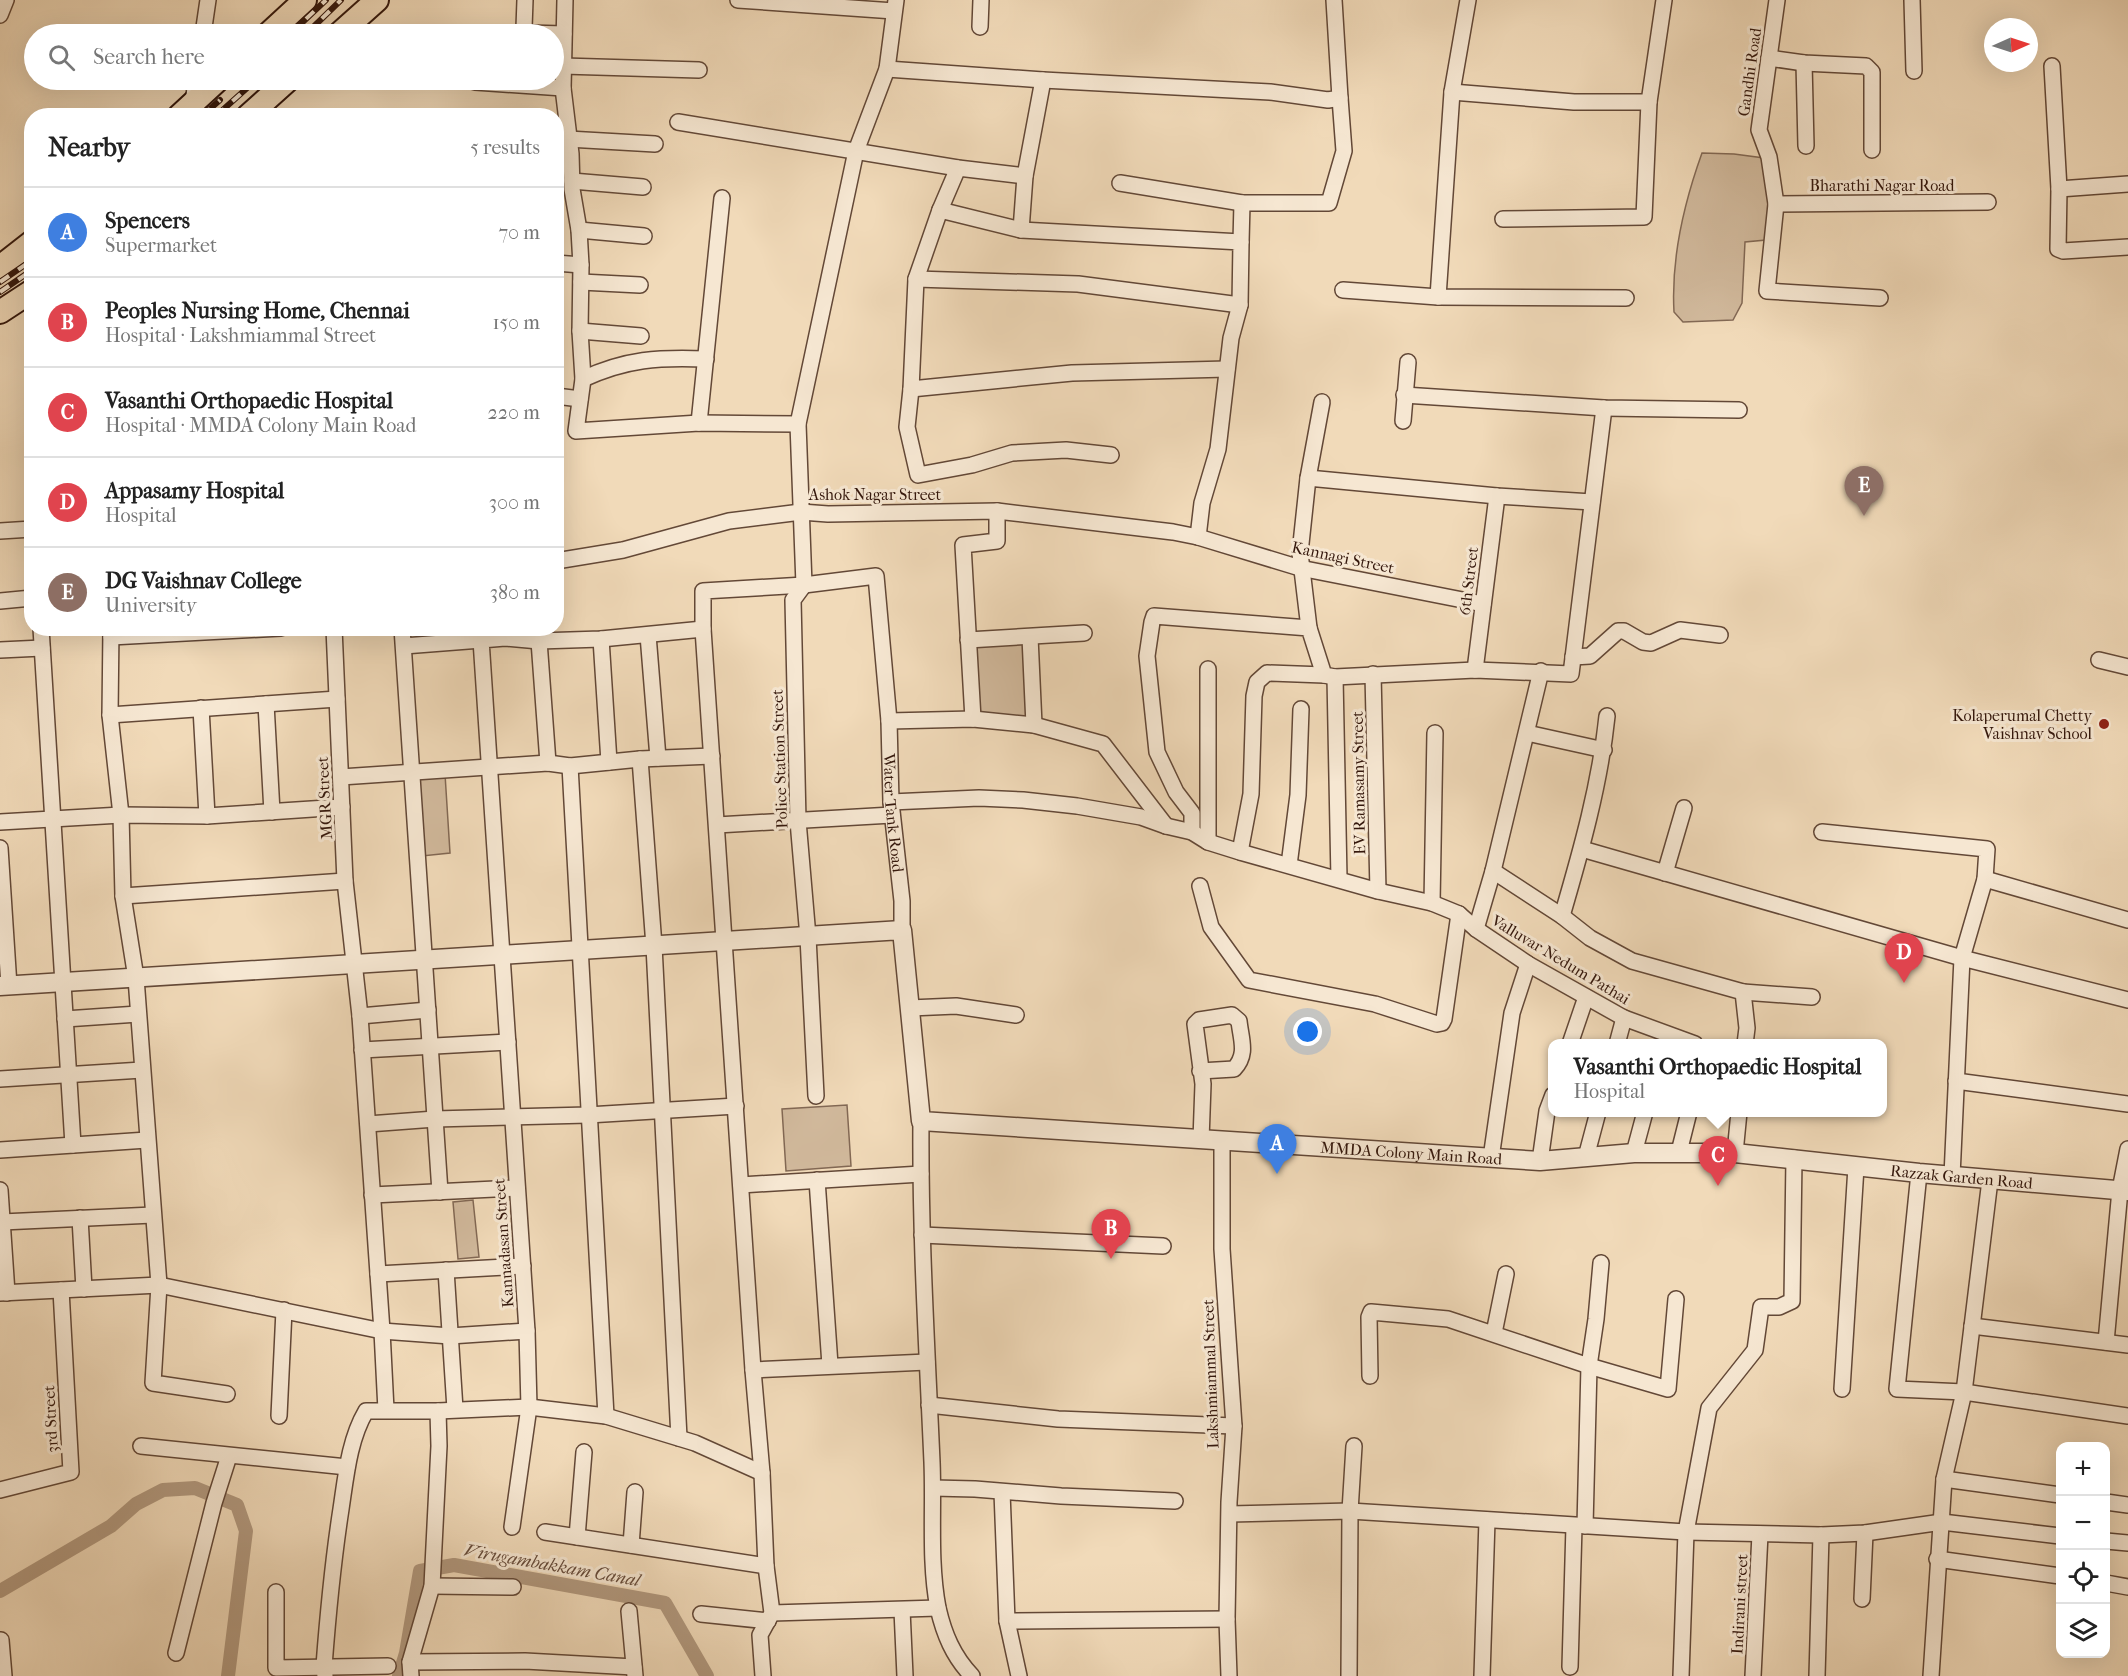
<!DOCTYPE html>
<html lang="en">
<head>
<meta charset="utf-8">
<style>
  :root { --surface:#fff; --page:#f6f6f6; --text:#222; --muted:#767676; --line:#e0e0e0; --accent:#2563eb }
  body { margin:0; font-family:"IM FELL French Canon",serif; background:var(--page); color:var(--text) }
  .controls { position:absolute; right:18px; bottom:18px; display:grid; overflow:hidden; border-radius:12px; box-shadow:0 6px 24px #0002 }
  .controls button { width:54px; height:54px; display:grid; place-items:center; padding:0; border:0; border-bottom:2px solid var(--line); background:var(--surface); color:var(--text); font:30px sans-serif }
  .compass { position:absolute; left:1984px; top:18px; width:54px; height:54px; border-radius:50%; background:var(--surface); box-shadow:0 6px 24px #0002; rotate:87deg }
  .you { position:absolute; left:1308px; top:1032px; width:21px; height:21px; margin:-15px; border:4px solid #fff; border-radius:50%; background:#1a73e8; box-shadow:0 0 0 9px #1a73e833 }
  .badge { display:grid; place-items:center; width:39px; height:39px; border-radius:50%; background:var(--accent); color:#fff; font-size:20px; font-weight:700 }
  .pin { position:absolute; translate:-50% -50px; filter:drop-shadow(0 2px 3px #0008) }
  .pin::after { content:''; position:absolute; top:32px; width:21px; height:18px; background:inherit; clip-path:polygon(0 0,100% 0,50% 100%) }
  .popup { position:absolute; left:1548px; top:1039px; width:339px; height:78px; box-sizing:border-box; display:grid; place-content:center; border-radius:12px; background:var(--surface); filter:drop-shadow(0 2px 4px #0005); font-size:20px; white-space:nowrap; color:var(--muted) }
  .popup b { font-size:22px; color:var(--text) }
  .popup::after { content:''; position:absolute; left:50%; top:100%; margin-left:-12px; border:12px solid transparent; border-top-color:var(--surface) }
  .list { margin:0; padding:0; list-style:none }
  h2 { display:flex; justify-content:space-between; align-items:center; height:78px; margin:0; padding:0 24px; font-size:26px }
  h2 small { font-size:20px; font-weight:400; color:var(--muted) }
  .list li { display:grid; grid-template-columns:39px 1fr auto; gap:18px; align-items:center; box-sizing:border-box; height:90px; padding:0 24px; border-top:2px solid var(--line) }
  .list b { display:block; font-size:22px; white-space:nowrap }
  .list p { margin:0; font-size:20px; white-space:nowrap; color:var(--muted) }
  .list em { font-size:20px; font-style:normal; color:var(--muted) }
  .icon { flex:none; width:33px; height:33px; fill:none; stroke:currentColor; stroke-width:2; stroke-linecap:round; stroke-linejoin:round }
  .map { position:relative; flex:none; width:2128px; height:1676px; overflow:hidden }
  .search { position:absolute; background:var(--surface); box-shadow:0 6px 24px #0002; left:24px; top:24px; width:540px; height:66px; display:flex; align-items:center; gap:15px; box-sizing:border-box; padding:0 21px; border-radius:33px; color:var(--muted); font-size:22px }
  .panel { position:absolute; background:var(--surface); box-shadow:0 6px 24px #0002; left:24px; top:108px; width:540px; height:528px; border-radius:24px }
  .map>svg:first-child { display:block }
  .green { fill:#d1b99c; stroke:#826854; stroke-width:1.5 }
  .lines { fill:none; stroke-linecap:round; stroke-linejoin:round }
  .canal { stroke:#b1987e; stroke-width:14 }
  .minor-casing { stroke:#634837; stroke-width:18 }
  .tertiary-casing { stroke:#634837; stroke-width:21 }
  .primary-casing { stroke:#34170c; stroke-width:26 }
  .minor { stroke:#f6e7d2; stroke-width:15 }
  .tertiary { stroke:#f6e7d2; stroke-width:18 }
  .primary { stroke:#f1dab9; stroke-width:22 }
  .rail-casing { stroke:#34170c; stroke-width:6 }
  .rail { stroke:#f6e7d2; stroke-width:4; stroke-dasharray:11; stroke-linecap:butt }
  .poi-dot { fill:#8f2418; stroke:#f6e7d2; stroke-width:2 }
  .labels { text-anchor:middle; stroke-width:6; stroke-linejoin:round; paint-order:stroke }
  .street-label { font-size:16px; fill:#34170c; stroke:#f6e7d2 }
  .poi-label { font-size:16px; fill:#34170c; stroke:#f6e7d2; text-anchor:end }
  .water-label { font-size:18px; font-style:italic; fill:#664b3a; stroke:#f6e7d2 }
</style>
</head>
<body>
<div class="map">
<svg width="2128" height="1676" viewBox="0 0 2128 1676">
  <rect width="100%" height="100%" fill="#f1dab9"/>
  <filter id="stains"><feTurbulence type="fractalNoise" baseFrequency=".00333" numOctaves="4"/><feColorMatrix values="0 0 0 0 .2 0 0 0 0 .09 0 0 0 0 .02 0 0 0 .5 -.17"/></filter>
  <radialGradient id="worn" r=".72"><stop offset=".6" stop-color="#630" stop-opacity="0"/><stop offset="1" stop-color="#630" stop-opacity=".3"/></radialGradient>
  <!-- green -->
  <path class="green" d="M 1702,153 L 1734,154 L 1764,158 L 1772,203 L 1766,240 L 1745,242 L 1742,303 L 1733,320 L 1683,322 L 1674,312 C 1671,259 1684,203 1702,153 Z
    M 1030,638 L 1031,720 L 974,715 L 971,641 Z
    M 445,774 L 450,853 L 422,856 L 417,776 Z
    M 847,1105 L 851,1166 L 786,1171 L 782,1109 Z
    M 473,1200 L 479,1257 L 458,1259 L 453,1202 Z"/>
  <g class="lines">
    <!-- canal -->
    <path class="canal" d="M 0,1591 L 111,1526 L 136,1504 L 163,1490 L 195,1488 L 237,1505 L 246,1531 L 228,1676
      M 399,1676 L 406,1653 L 420,1571 L 454,1565 L 665,1603 L 707,1676"/>
    <!-- minor casing -->
    <g class="minor-casing">
      <g id="minor">
        <path d="M 525,0 L 524,28 L 528,33 L 564,34"/>
        <path d="M 565,0 L 563,88 L 571,154 L 572,189 L 579,230 L 581,265 L 580,331 L 583,379 L 576,431 L 699,423 L 798,424"/>
        <path d="M 738,0 L 894,11"/>
        <path d="M 1777,0 L 1759,130 L 1769,157 L 1776,204 L 1767,291 L 1880,298"/>
        <path d="M 1912,0 L 1914,71"/>
        <path d="M 0,15 L 6,0"/>
        <path d="M 980,27 L 981,0"/>
        <path d="M 203,34 L 208,0"/>
        <path d="M 1769,58 L 1804,63 L 1866,66 L 1872,72 L 1872,150"/>
        <path d="M 1804,63 L 1806,146"/>
        <path d="M 563,66 L 699,70"/>
        <path d="M 2052,66 L 2059,189 L 2058,249 L 2063,251 L 2128,247"/>
        <path d="M 887,69 L 1043,80 L 1270,92 L 1328,100 L 1340,98 L 1334,0"/>
        <path d="M 475,82 L 563,88"/>
        <path d="M 1452,92 L 1574,102 L 1649,102 L 1664,0"/>
        <path d="M 193,103 L 196,80"/>
        <path d="M 678,122 L 958,168 L 1025,176"/>
        <path d="M 568,139 L 655,144"/>
        <path d="M 958,168 L 940,210 L 916,279 L 911,389 L 1072,373 L 1227,369"/>
        <path d="M 572,181 L 643,187"/>
        <path d="M 1120,183 L 1242,203"/>
        <path d="M 2059,189 L 2128,184"/>
        <path d="M 1776,204 L 1988,202"/>
        <path d="M 940,210 L 1021,230 L 1241,242 L 1240,305 L 1231,338 L 1218,449 L 1202,503 L 1198,537"/>
        <path d="M 1503,219 L 1644,217 L 1649,102"/>
        <path d="M 579,230 L 644,236"/>
        <path d="M 1021,230 L 1025,176 L 1043,80"/>
        <path d="M 1241,242 L 1242,203 L 1329,203 L 1344,151 L 1340,98"/>
        <path d="M 556,263 L 581,265"/>
        <path d="M 916,279 L 1078,284 L 1240,305"/>
        <path d="M 581,282 L 640,285"/>
        <path d="M 1343,290 L 1438,297 L 1626,298"/>
        <path d="M 1438,297 L 1452,92 L 1468,0"/>
        <path d="M 580,331 L 641,336"/>
        <path d="M 583,379 C 626,359 659,357 706,359"/>
        <path d="M 911,389 L 907,427 L 918,475 L 972,465 L 1012,453 L 1066,450 L 1111,455"/>
        <path d="M 1404,395 L 1604,408 L 1739,410"/>
        <path d="M 556,396 L 580,399"/>
        <path d="M 1403,421 L 1408,362"/>
        <path d="M 699,423 L 722,198"/>
        <path d="M 1308,478 L 1322,402"/>
        <path d="M 0,531 L 32,529"/>
        <path d="M 556,561 L 623,550 L 729,521 L 801,512 L 828,514 L 997,511 L 1173,532 L 1198,537 L 1300,568 L 1483,604"/>
        <path d="M 804,585 L 798,424 L 856,151 L 887,69 L 896,0"/>
        <path d="M 804,585 L 793,600 L 798,821 L 808,937 L 816,1096"/>
        <path d="M 0,601 L 32,598"/>
        <path d="M 41,628 L 73,1145"/>
        <path d="M 111,628 L 110,715 L 121,815 L 123,896 L 136,978 L 159,1285 L 153,1383 L 227,1394"/>
        <path d="M 334,628 L 345,881 L 360,1016 L 382,1331 L 386,1410"/>
        <path d="M 402,628 L 440,1192"/>
        <path d="M 1309,628 L 1300,553 L 1308,478 L 1497,496 L 1592,502"/>
        <path d="M 648,635 L 658,758"/>
        <path d="M 111,637 L 281,628"/>
        <path d="M 1030,637 L 1034,725"/>
        <path d="M 601,639 L 609,762"/>
        <path d="M 968,640 L 1084,633"/>
        <path d="M 539,641 L 548,763"/>
        <path d="M 404,646 L 481,640"/>
        <path d="M 0,650 L 42,648"/>
        <path d="M 1573,657 L 1590,656 L 1618,631 L 1624,631 L 1643,642 L 1651,643 L 1680,630 L 1720,635"/>
        <path d="M 2099,660 L 2128,667"/>
        <path d="M 1208,669 L 1208,842"/>
        <path d="M 1475,670 L 1497,496"/>
        <path d="M 1373,674 L 1378,891"/>
        <path d="M 1335,677 L 1339,879"/>
        <path d="M 266,704 L 272,812"/>
        <path d="M 201,708 L 207,816"/>
        <path d="M 110,715 L 337,699"/>
        <path d="M 973,719 L 963,545 L 997,541 L 997,511"/>
        <path d="M 889,721 L 973,719 L 1034,725 L 1103,744 L 1166,826"/>
        <path d="M 1527,733 L 1604,750"/>
        <path d="M 640,759 L 654,946 L 679,1438"/>
        <path d="M 570,766 L 606,1416"/>
        <path d="M 341,777 L 548,763 L 570,766 L 640,759 L 712,756"/>
        <path d="M 891,802 L 979,798 L 1023,800 L 1077,806 L 1141,817 L 1166,826 L 1192,832 L 1208,842 L 1240,852 L 1378,891 L 1432,903 L 1459,914 L 1476,929 L 1528,964 L 1624,1018 L 1695,1044"/>
        <path d="M 0,822 L 121,815 L 207,816 L 342,807"/>
        <path d="M 717,825 L 892,815"/>
        <path d="M 1192,832 L 1192,813 L 1176,792 L 1157,752 L 1147,656 L 1152,622 L 1154,616 L 1309,628 L 1324,675 L 1335,677 L 1475,670 L 1571,674 L 1604,408"/>
        <path d="M 1822,832 L 1987,849 L 1985,879 L 1962,958 L 1952,1176"/>
        <path d="M 0,848 L 9,986"/>
        <path d="M 1582,849 L 1962,958 L 2128,1000"/>
        <path d="M 1240,852 L 1251,794 L 1254,696 L 1257,682 L 1267,673 L 1324,675"/>
        <path d="M 1289,865 L 1298,795 L 1301,709"/>
        <path d="M 1493,871 L 1562,916 L 1590,938 L 1632,961 L 1743,992 L 1747,1028 L 1745,1044"/>
        <path d="M 1665,873 L 1684,808"/>
        <path d="M 1985,879 L 2128,920"/>
        <path d="M 1200,886 L 1211,927 L 1249,980 L 1375,1004 L 1437,1024 L 1442,1023 L 1444,1019 L 1459,914"/>
        <path d="M 123,896 L 345,881"/>
        <path d="M 1432,903 L 1435,733"/>
        <path d="M 1562,916 C 1581,851 1600,784 1607,716"/>
        <path d="M 1476,929 L 1493,871 L 1541,671"/>
        <path d="M 1743,992 L 1812,997"/>
        <path d="M 910,1008 L 956,1006 L 1016,1015"/>
        <path d="M 360,1016 L 428,1010"/>
        <path d="M 65,1019 L 138,1014"/>
        <path d="M 1570,1044 L 1586,997"/>
        <path d="M 1617,1044 L 1624,1018"/>
        <path d="M 362,1050 L 508,1042"/>
        <path d="M 1200,1071 L 1234,1069 C 1248,1054 1241,1040 1239,1021 L 1232,1015 L 1199,1020 L 1195,1024 L 1203,1084 L 1201,1140"/>
        <path d="M 0,1079 L 142,1070"/>
        <path d="M 1956,1081 L 2128,1104"/>
        <path d="M 921,1121 C 920,1235 927,1348 932,1462 C 934,1510 929,1561 938,1608 C 944,1634 953,1656 972,1676"/>
        <path d="M 368,1124 L 435,1119 L 588,1115 L 736,1106"/>
        <path d="M 1222,1142 L 1222,1249 L 1234,1426 L 1229,1502 L 1227,1619 L 1229,1676"/>
        <path d="M 0,1150 L 147,1140"/>
        <path d="M 1679,1152 L 1689,1112"/>
        <path d="M 1634,1153 L 1645,1112"/>
        <path d="M 1735,1153 L 1739,1112"/>
        <path d="M 1586,1157 L 1598,1112"/>
        <path d="M 1491,1158 L 1512,1013 L 1528,964"/>
        <path d="M 1540,1161 L 1547,1111 L 1553,1095"/>
        <path d="M 1919,1173 L 1897,1389 L 1964,1392 L 2128,1416"/>
        <path d="M 817,1180 L 830,1365"/>
        <path d="M 741,1185 L 921,1174"/>
        <path d="M 0,1190 L 7,1293"/>
        <path d="M 372,1195 L 517,1188"/>
        <path d="M 80,1218 L 84,1289"/>
        <path d="M 2,1222 L 153,1215"/>
        <path d="M 922,1235 L 1163,1246"/>
        <path d="M 446,1270 L 455,1409"/>
        <path d="M 378,1274 L 523,1266"/>
        <path d="M 0,1293 L 159,1285 L 382,1331 L 450,1336 L 527,1331"/>
        <path d="M 1972,1326 L 2128,1345"/>
        <path d="M 1494,1333 L 1506,1274"/>
        <path d="M 2106,1342 L 2120,1190 L 2128,1149"/>
        <path d="M 753,1370 L 927,1362"/>
        <path d="M 1370,1376 L 1369,1317 L 1371,1312 L 1448,1319 L 1589,1366 L 1668,1389 L 1676,1299"/>
        <path d="M 1842,1389 L 1856,1167"/>
        <path d="M 929,1405 L 1058,1419 L 1234,1426"/>
        <path d="M 279,1416 L 284,1310"/>
        <path d="M 141,1446 L 347,1467"/>
        <path d="M 1944,1479 L 2060,1495"/>
        <path d="M 933,1488 L 975,1489 L 1061,1496 L 1175,1501"/>
        <path d="M 0,1490 L 71,1472 L 61,1290"/>
        <path d="M 1002,1492 L 1007,1621 L 1019,1676"/>
        <path d="M 2106,1502 L 2128,1505"/>
        <path d="M 1230,1514 L 1350,1511 L 1686,1532 L 1821,1535 L 1865,1533 L 1942,1522 L 2060,1536"/>
        <path d="M 1585,1526 L 1589,1366 L 1596,1319 L 1601,1263"/>
        <path d="M 512,1527 L 529,1407 L 527,1331 L 481,640 L 505,638 L 539,641 L 601,639 L 703,629"/>
        <path d="M 545,1532 L 766,1566"/>
        <path d="M 577,1537 L 584,1452"/>
        <path d="M 2106,1541 L 2128,1543"/>
        <path d="M 631,1545 L 635,1492"/>
        <path d="M 1937,1559 L 2060,1576"/>
        <path d="M 2106,1583 L 2128,1587"/>
        <path d="M 432,1586 L 513,1587"/>
        <path d="M 276,1592 L 276,1668 L 388,1666"/>
        <path d="M 1862,1599 L 1865,1533"/>
        <path d="M 902,1610 L 905,1676"/>
        <path d="M 629,1611 L 635,1676"/>
        <path d="M 772,1613 L 938,1608"/>
        <path d="M 701,1614 L 768,1621"/>
        <path d="M 1007,1621 L 1227,1619"/>
        <path d="M 1,1640 L 4,1676"/>
        <path d="M 176,1653 L 214,1503 L 229,1456"/>
        <path d="M 410,1662 L 525,1661 L 634,1667"/>
        <path d="M 1570,1667 L 1574,1526"/>
        <path d="M 325,1676 L 324,1666 C 328,1613 333,1561 341,1509 C 346,1476 349,1440 366,1411 L 438,1411 L 529,1407 L 606,1416 L 695,1443 L 762,1473"/>
        <path d="M 411,1676 L 410,1662 L 432,1586 L 439,1446 L 438,1411"/>
        <path id="s1" d="M 763,1676 L 760,1635 L 772,1613 L 766,1566 L 762,1473 L 753,1370 L 703,629 L 703,591 L 804,585 L 876,576 L 889,721 L 891,802 L 902,901 L 902,930"/>
        <path d="M 1349,1676 L 1350,1511 L 1354,1446"/>
        <path d="M 1482,1676 L 1487,1520"/>
        <path d="M 1681,1676 L 1686,1532 L 1709,1408 L 1755,1350 L 1761,1307 L 1779,1307 L 1792,1301 L 1794,1158"/>
        <path d="M 1753,1676 L 1760,1534"/>
        <path d="M 1817,1676 L 1821,1535"/>
        <path d="M 1931,1676 L 1944,1479 L 1964,1392 L 1990,1180"/>
      </g>
    </g>
    <!-- tertiary casing -->
    <g class="tertiary-casing">
      <g id="tertiary">
        <path id="s2" d="M 0,986 L 902,930 L 921,1121 L 1540,1161 L 1634,1153 L 1735,1153 L 1919,1173 L 2128,1191"/>
      </g>
    </g>
    <!-- primary casing -->
    <g class="primary-casing">
      <path id="primary" d="M 268,34 L 305,0
        M 339,34 L 377,0
        M 179,116 L 218,80
        M 248,116 L 288,80
        M 0,267 L 32,242
        M 0,312 L 32,291"/>
    </g>
    <!-- minor -->
    <use href="#minor" class="minor"/>
    <!-- tertiary -->
    <use href="#tertiary" class="tertiary"/>
    <!-- primary -->
    <use href="#primary" class="primary"/>
    <!-- rail casing -->
    <g class="rail-casing">
      <path id="rail" d="M 290,34 L 326,0
        M 306,34 L 341,0
        M 202,116 L 220,100
        M 216,116 L 256,80
        M 0,282 L 32,260
        M 0,292 L 32,270"/>
    </g>
    <!-- rail -->
    <use href="#rail" class="rail"/>
  </g>
  <!-- markers -->
  <circle class="poi-dot" cx="2104" cy="724" r="6"/>
  <g class="labels">
    <!-- street labels -->
    <g class="street-label">
      <text transform="translate(1749 72) rotate(-82)" y="6">Gandhi Road</text>
      <text x="1882" y="191">Bharathi Nagar Road</text>
      <text x="875" y="500">Ashok Nagar Street</text>
      <text transform="translate(1343 557) rotate(12)" y="6">Kannagi Street</text>
      <text transform="translate(1468 581) rotate(-83)" y="6">6th Street</text>
      <text transform="translate(779 759) rotate(-92)" y="6">Police Station Street</text>
      <text transform="translate(1358 783) rotate(-91)" y="6">EV Ramasamy Street</text>
      <text transform="translate(324 798) rotate(-93)" y="6">MGR Street</text>
      <text dy="6" stroke="none"><textPath href="#s1" startOffset="1502">Water Tank Road</textPath></text>
      <text transform="translate(1561 959) rotate(31)" y="6">Valluvar Nedum Pathai</text>
      <text dy="6" stroke="none"><textPath href="#s2" startOffset="1587">MMDA Colony Main Road</textPath></text>
      <text dy="6" stroke="none"><textPath href="#s2" startOffset="2139">Razzak Garden Road</textPath></text>
      <text transform="translate(503 1243) rotate(-94)" y="6">Kannadasan Street</text>
      <text transform="translate(1210 1374) rotate(-92)" y="6">Lakshmiammal Street</text>
      <text transform="translate(50 1419) rotate(-93)" y="6">3rd Street</text>
      <text transform="translate(1739 1604) rotate(-87)" y="6">Indirani street</text>
    </g>
    <!-- poi labels -->
    <g class="poi-label">
      <text x="2092" y="721">Kolaperumal Chetty<tspan x="2092" dy="18">Vaishnav School</tspan></text>
    </g>
    <!-- water labels -->
    <g class="water-label">
      <text transform="translate(552 1565) rotate(10)" y="6">Virugambakkam Canal</text>
    </g>
  </g>
  <rect width="100%" height="100%" filter="url(#stains)"/>
  <rect width="100%" height="100%" fill="url(#worn)"/>
</svg>
<div class="controls">
<button>+</button>
<button>−</button>
<button><svg class="icon" aria-label="locate" viewBox="0 0 24 24"><circle cx="12" cy="12" r="6"/><path d="M12 2v4M12 18v4M2 12h4M18 12h4"/></svg></button>
<button><svg class="icon" aria-label="layers" viewBox="0 0 24 24"><path d="M12 4l9 5-9 5-9-5zM3 14l9 5 9-5"/></svg></button>
</div>
<svg class="compass" viewBox="-18 -18 36 36"><path d="M0-13l5 13h-10z" fill="#e53935"/><path d="M0 13l5-13h-10z" fill="#767676"/></svg>
<div class="you"></div>
<div class="pin badge" style="left:1277px;top:1174px;background:#3f7fe0">A</div>
<div class="pin badge" style="left:1111px;top:1259px;background:#e0444e">B</div>
<div class="pin badge" style="left:1718px;top:1186px;background:#e0444e">C</div>
<div class="popup"><b>Vasanthi Orthopaedic Hospital</b>Hospital</div>
<div class="pin badge" style="left:1904px;top:983px;background:#e0444e">D</div>
<div class="pin badge" style="left:1864px;top:516px;background:#8d6e63">E</div>
<div class="search"><svg class="icon" aria-label="search" viewBox="0 0 24 24"><circle cx="10" cy="10" r="6"/><path d="M15 15l6 6"/></svg>Search here</div>
<section class="panel">
<h2>Nearby<small>5 results</small></h2>
<ul class="list">
<li><span class="badge" style="background:#3f7fe0">A</span><div><b>Spencers</b><p>Supermarket</p></div><em>70 m</em></li>
<li><span class="badge" style="background:#e0444e">B</span><div><b>Peoples Nursing Home, Chennai</b><p>Hospital · Lakshmiammal Street</p></div><em>150 m</em></li>
<li><span class="badge" style="background:#e0444e">C</span><div><b>Vasanthi Orthopaedic Hospital</b><p>Hospital · MMDA Colony Main Road</p></div><em>220 m</em></li>
<li><span class="badge" style="background:#e0444e">D</span><div><b>Appasamy Hospital</b><p>Hospital</p></div><em>300 m</em></li>
<li><span class="badge" style="background:#8d6e63">E</span><div><b>DG Vaishnav College</b><p>University</p></div><em>380 m</em></li>
</ul>
</section>
</div>
</body>
</html>
